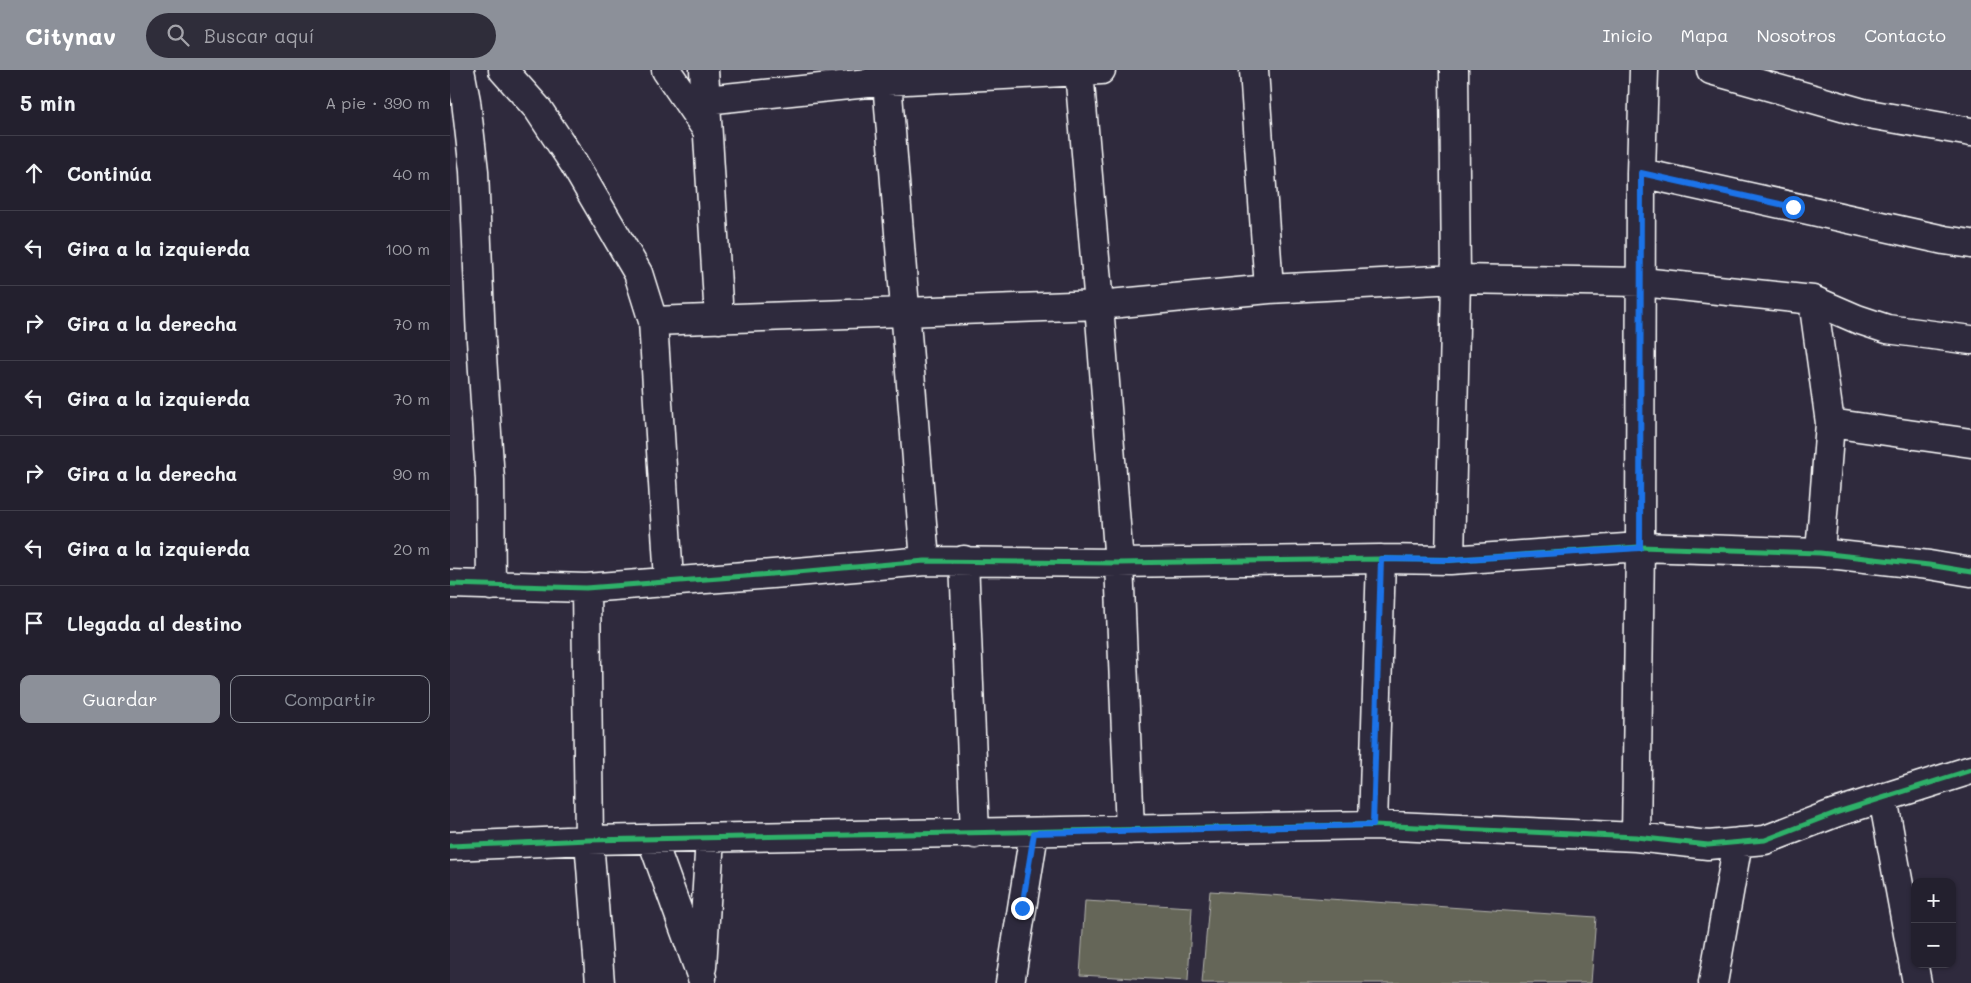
<!DOCTYPE html>
<html lang="es">
<head>
<meta charset="utf-8">
<style>
  :root { --surface:#23202e; --page:#2f2d3a; --text:#f1f3f6; --muted:#a3a3aa; --line:#403e4a; --accent:#8c9099 }
  body { margin:0; font-family:Mali,sans-serif; background:var(--page); color:var(--text) }
  .controls { position:absolute; right:15px; bottom:15px; display:grid; overflow:hidden; border-radius:10px; box-shadow:0 1px 4px #0004 }
  .controls button { width:45px; height:45px; display:grid; place-items:center; padding:0; border:0; border-bottom:1px solid var(--line); background:var(--surface); color:var(--text); font:25px sans-serif }
  .stop { position:absolute; width:15px; height:15px; margin:-11px; border:4px solid #1a73e8; border-radius:50%; background:#fff }
  .stop.end { background:#1a73e8; border-color:#fff; box-shadow:0 1px 5px #0008 }
  .list { margin:0; padding:0; list-style:none }
  h2 { display:flex; justify-content:space-between; align-items:center; height:65px; margin:0; padding:0 20px; font-size:21px }
  h2 small { font-size:16px; font-weight:400; color:var(--muted) }
  .list li { display:grid; grid-template-columns:32px 1fr auto; gap:15px; align-items:center; box-sizing:border-box; height:75px; padding:0 20px; border-top:1px solid var(--line) }
  .list b { display:block; font-size:19px; white-space:nowrap }
  .list em { font-size:16px; font-style:normal; color:var(--muted) }
  .actions { display:flex; gap:10px; padding:15px 20px }
  .actions a { flex:1; padding:11px 0; border:1px solid var(--accent); border-radius:10px; text-align:center; font-size:18px; color:var(--accent) }
  .actions .main { background:var(--accent); color:#fff }
  .icon { flex:none; width:28px; height:28px; fill:none; stroke:currentColor; stroke-width:2; stroke-linecap:round; stroke-linejoin:round }
  .map { position:relative; flex:none; width:1521px; height:913px; overflow:hidden }
  header { display:flex; align-items:center; gap:30px; box-sizing:border-box; height:70px; padding:0 25px; background:var(--accent); color:#fff }
  header strong { font-size:24px }
  nav { display:flex; gap:28px; margin-inline-start:auto; font-size:18px }
  .search { width:350px; height:45px; background:var(--page); display:flex; align-items:center; gap:12px; box-sizing:border-box; padding:0 18px; border-radius:28px; color:var(--muted); font-size:19px }
  main { display:flex }
  aside { flex:1; background:var(--surface) }
  .map>svg:first-child { display:block }
  .green { fill:#656658; stroke:#b2b2ac }
  .lines { fill:none; stroke-linecap:round; stroke-linejoin:round }
  .minor-casing { stroke:#fff; stroke-width:31 }
  .minor { stroke:#2f2a3d; stroke-width:28 }
  .cycleway-casing { stroke:#2f2a3d; stroke-width:8 }
  .cycleway { stroke:#2db169; stroke-width:5 }
  .route { stroke:#1a73e8; stroke-width:6 }
</style>
</head>
<body>
<header>
<strong>Citynav</strong>
<div class="search"><svg class="icon" aria-label="search" viewBox="0 0 24 24"><circle cx="10" cy="10" r="6"/><path d="M15 15l6 6"/></svg>Buscar aquí</div>
<nav><a>Inicio</a><a>Mapa</a><a>Nosotros</a><a>Contacto</a></nav>
</header>
<main>
<aside>
<h2>5 min<small>A pie · 390 m</small></h2>
<ul class="list">
<li><svg class="icon" aria-label="ahead" viewBox="0 0 24 24"><path d="M12 20V5M6 11l6-6 6 6"/></svg><div><b>Continúa</b></div><em>40 m</em></li>
<li><svg class="icon" aria-label="left" viewBox="0 0 24 24"><path d="M17 20v-9H6M10 6l-5 5 5 5"/></svg><div><b>Gira a la izquierda</b></div><em>100 m</em></li>
<li><svg class="icon" aria-label="right" viewBox="0 0 24 24"><path d="M7 20v-9h11M14 6l5 5-5 5"/></svg><div><b>Gira a la derecha</b></div><em>70 m</em></li>
<li><svg class="icon" aria-label="left" viewBox="0 0 24 24"><path d="M17 20v-9H6M10 6l-5 5 5 5"/></svg><div><b>Gira a la izquierda</b></div><em>70 m</em></li>
<li><svg class="icon" aria-label="right" viewBox="0 0 24 24"><path d="M7 20v-9h11M14 6l5 5-5 5"/></svg><div><b>Gira a la derecha</b></div><em>90 m</em></li>
<li><svg class="icon" aria-label="left" viewBox="0 0 24 24"><path d="M17 20v-9H6M10 6l-5 5 5 5"/></svg><div><b>Gira a la izquierda</b></div><em>20 m</em></li>
<li><svg class="icon" aria-label="arrive" viewBox="0 0 24 24"><path d="M6 21V4h12l-3 4 3 4H6"/></svg><div><b>Llegada al destino</b></div></li>
</ul>
<div class="actions"><a class="main">Guardar</a><a>Compartir</a></div>
</aside>
<div class="map">
<svg width="1521" height="913" viewBox="0 0 1521 913">
  <rect width="100%" height="100%" fill="#2f2a3d"/>
  <filter id="ink" filterUnits="userSpaceOnUse"><feTurbulence type="fractalNoise" baseFrequency=".02" numOctaves="2"/><feDisplacementMap in="SourceGraphic" scale="10" xChannelSelector="R" yChannelSelector="G"/><feConvolveMatrix kernelMatrix="1 2 1 2 8 2 1 2 1" color-interpolation-filters="sRGB"/></filter>
  <g filter="url(#ink)">
    <!-- green -->
    <path class="green" d="M 760,821 L 1146,847 L 1141,913 L 752,913 Z
      M 635,831 L 742,837 L 738,911 L 630,905 Z"/>
    <g class="lines">
      <!-- minor casing -->
      <g class="minor-casing">
        <path id="minor" d="M 10,0 L 16,31 L 24,101 L 31,270 L 40,410 L 41,516
          M 53,0 L 88,39 L 123,92 L 188,203 L 203,251 L 219,510
          M 216,0 L 257,60
          M 254,0 L 269,249
          M 804,0 L 819,219
          M 1261,0 L 1413,43 L 1521,62
          M 629,1 L 649,235 L 669,493 L 680,760
          M 437,11 L 475,491
          M 256,30 L 437,11 L 651,0
          M 1191,103 L 1494,170 L 1521,174
          M 1363,230 L 1380,353 L 1370,483
          M 203,251 L 649,235 L 819,219 L 1006,209 L 1192,212 L 1363,230 L 1407,249 L 1437,259 L 1521,270
          M 1380,353 L 1521,373
          M 514,490 L 525,764
          M 1000,490 L 1006,209 L 1004,0
          M 0,514 L 136,518 L 335,503 L 475,491 L 669,493 L 931,489 L 1000,490 L 1190,477 L 1370,483 L 1479,495 L 1521,502
          M 136,518 L 139,770 L 150,913
          M 1433,728 L 1467,913
          M 923,755 L 931,489
          M 1186,767 L 1190,477 L 1191,103 L 1194,0
          M 202,770 L 252,908
          M 0,776 L 139,770 L 923,755 L 1186,767 L 1258,775 L 1315,770 L 1385,743 L 1521,700
          M 252,897 L 260,768
          M 560,913 L 584,763
          M 1263,913 L 1288,772"/>
      </g>
      <!-- minor -->
      <use href="#minor" class="minor"/>
      <!-- cycleway casing -->
      <g class="cycleway-casing">
        <path id="cycleway" d="M 0,514 L 136,518 L 335,503 L 475,491 L 669,493 L 931,489 L 1000,490 L 1190,477 L 1370,483 L 1479,495 L 1521,502
          M 0,776 L 139,770 L 923,755 L 1186,767 L 1258,775 L 1315,770 L 1385,743 L 1521,700"/>
      </g>
      <!-- cycleway -->
      <use href="#cycleway" class="cycleway"/>
    </g>
  </g>
  <g class="lines" filter="url(#ink)">
    <!-- route -->
    <path class="route" d="M 572,838 L 584,763 L 923,755 L 931,489 L 1000,490 L 1190,478 L 1191,103 L 1343,137"/>
  </g>
</svg>
<div class="controls">
<button>+</button>
<button>−</button>
</div>
<div class="stop" style="left:1343px;top:137px"></div>
<div class="stop end" style="left:572px;top:838px"></div>
</div>
</main>
</body>
</html>
